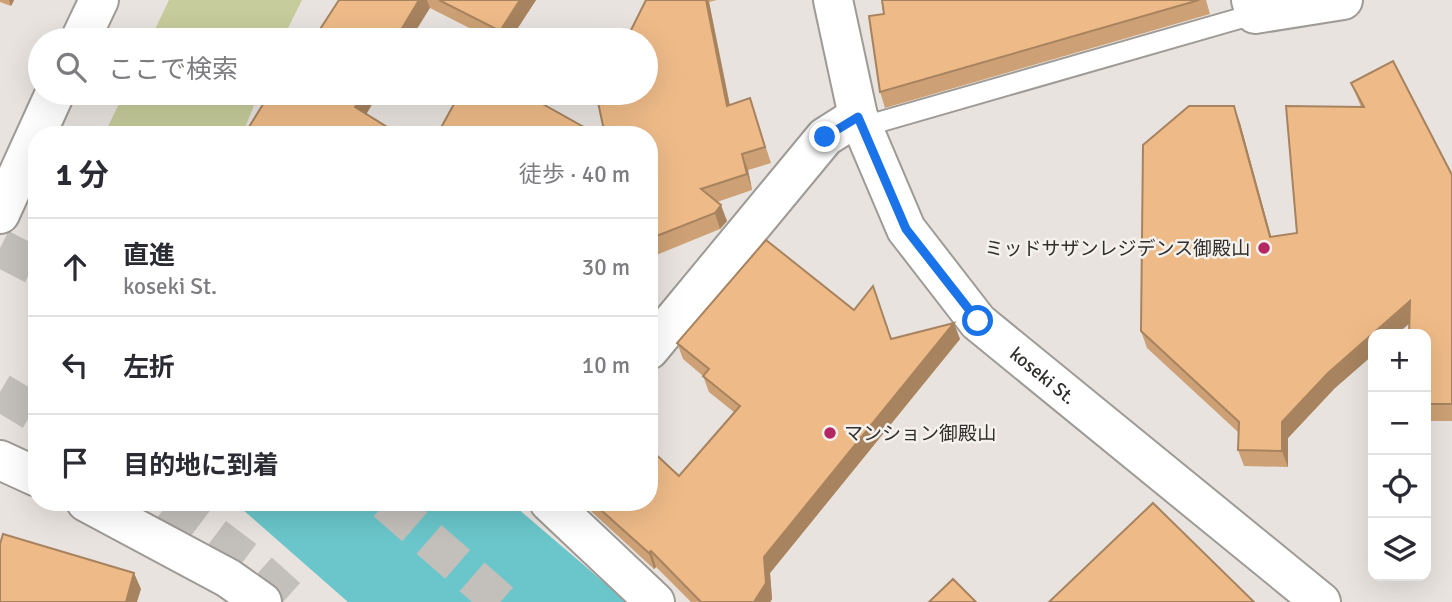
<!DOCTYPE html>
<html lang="ja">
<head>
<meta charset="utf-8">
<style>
  :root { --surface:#fff; --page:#f2f2f3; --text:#2b2b33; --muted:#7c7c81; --line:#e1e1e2 }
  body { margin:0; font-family:Signika,"Noto Sans JP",sans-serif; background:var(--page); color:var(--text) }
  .controls { position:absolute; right:21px; bottom:21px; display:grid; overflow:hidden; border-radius:14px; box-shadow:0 7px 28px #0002 }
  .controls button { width:63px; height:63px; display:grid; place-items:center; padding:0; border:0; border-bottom:2px solid var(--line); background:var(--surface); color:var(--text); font:35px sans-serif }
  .stop { position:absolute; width:21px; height:21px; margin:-16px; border:5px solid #1a73e8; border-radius:50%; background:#fff }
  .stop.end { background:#1a73e8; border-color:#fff; box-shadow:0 2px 7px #0008 }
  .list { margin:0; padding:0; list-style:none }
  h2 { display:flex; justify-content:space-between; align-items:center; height:91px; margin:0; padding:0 28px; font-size:30px }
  h2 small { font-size:23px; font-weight:400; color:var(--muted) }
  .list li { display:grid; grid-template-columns:46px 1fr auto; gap:21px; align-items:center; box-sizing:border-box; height:98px; padding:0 28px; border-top:2px solid var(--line) }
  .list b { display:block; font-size:26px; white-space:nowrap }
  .list p { margin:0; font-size:23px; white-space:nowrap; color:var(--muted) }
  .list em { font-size:23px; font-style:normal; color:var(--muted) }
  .icon { flex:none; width:38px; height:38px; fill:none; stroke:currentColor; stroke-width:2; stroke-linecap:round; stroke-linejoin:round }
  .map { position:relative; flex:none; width:1452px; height:602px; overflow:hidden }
  .search { position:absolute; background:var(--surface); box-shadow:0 7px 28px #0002; left:28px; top:28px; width:630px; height:77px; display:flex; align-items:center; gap:18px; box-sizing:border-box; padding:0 24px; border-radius:38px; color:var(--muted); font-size:26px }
  .panel { position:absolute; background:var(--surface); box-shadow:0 7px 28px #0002; left:28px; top:126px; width:630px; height:385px; border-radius:28px }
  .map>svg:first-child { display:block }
  .green { fill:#c6cc9b }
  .water { fill:#6ac6ca }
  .pier { fill:#e8e3df }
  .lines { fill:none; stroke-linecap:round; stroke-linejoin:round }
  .highway-tunnel { stroke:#c3bfbb; stroke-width:38; stroke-dasharray:38 19; stroke-linecap:butt }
  .lane-casing { stroke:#9e9a96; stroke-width:23 }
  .street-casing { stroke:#9e9a96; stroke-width:42 }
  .secondary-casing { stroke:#9e9a96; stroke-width:42 }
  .lane { stroke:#fff; stroke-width:19 }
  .street { stroke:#fff; stroke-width:38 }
  .secondary { stroke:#fff; stroke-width:38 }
  .wall { fill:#cda175 }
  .shaded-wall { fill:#a7835f }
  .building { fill:#eb8; stroke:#a7835f; stroke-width:2 }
  .route { stroke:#1a73e8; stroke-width:9 }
  .poi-dot { fill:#b32762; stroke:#f5f1ec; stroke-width:2.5 }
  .labels { text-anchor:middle; stroke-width:5; stroke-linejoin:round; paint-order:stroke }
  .poi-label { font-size:19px; fill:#302f2d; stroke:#f5f1ec; text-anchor:end }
  .street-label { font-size:19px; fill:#302f2d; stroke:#f5f1ec }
</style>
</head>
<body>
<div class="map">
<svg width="1452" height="602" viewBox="0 0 1452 602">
  <rect width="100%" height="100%" fill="#e8e3df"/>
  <!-- green -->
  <path class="green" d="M 169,0 L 302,0 L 282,40 L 150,40 Z
    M 124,93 L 259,93 L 242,135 L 104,135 Z"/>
  <!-- water -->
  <path class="water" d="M 234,502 L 510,502 L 627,602 L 348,602 Z"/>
  <!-- pier -->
  <path class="pier" d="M 0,180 L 37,197 L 37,345 L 28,356 L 15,390 L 0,383 Z"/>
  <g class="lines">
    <!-- highway-tunnel -->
    <path class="highway-tunnel" d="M 0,248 L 37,267
      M 0,392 L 37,414
      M 169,502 L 246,560 L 293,602
      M 386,502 L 501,602"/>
    <!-- lane casing -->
    <g class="lane-casing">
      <path id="lane" d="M 862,127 L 1255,14"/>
    </g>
    <!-- street casing -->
    <g class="street-casing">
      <path id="street" d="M 1251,0 L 1255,14 L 1343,0
        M 649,350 L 825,137 L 858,116
        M 549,502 L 655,602"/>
    </g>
    <!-- secondary casing -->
    <g class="secondary-casing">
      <g id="secondary">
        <path id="s1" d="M 833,0 L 858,116 L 906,229 L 978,322 L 1321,602"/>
        <path d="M 80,40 L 99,0"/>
        <path d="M 0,214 L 55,93"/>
        <path d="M 0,460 L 37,477"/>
        <path d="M 86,502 L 228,578 L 262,602"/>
      </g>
    </g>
    <!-- lane -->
    <use href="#lane" class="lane"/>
    <!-- street -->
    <use href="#street" class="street"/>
    <!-- secondary -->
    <use href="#secondary" class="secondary"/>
  </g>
  <!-- wall -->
  <path class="wall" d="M 0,0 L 14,0 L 11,6 L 0,2 Z
    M 339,0 L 536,0 L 510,40 L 493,40 L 430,8 Z
    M 646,0 L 717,0 L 709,2 L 730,105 L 755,114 L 771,163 L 748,170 L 752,190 L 717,202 L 727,221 L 720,229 L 649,258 L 649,135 L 646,93 Z
    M 882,0 L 1206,0 L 1210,14 L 885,108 L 880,92 L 884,14 Z
    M 1351,83 L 1452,175 L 1452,421 L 1426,421 L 1426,334 L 1409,323 L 1397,334 L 1373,334 L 1334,389 L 1288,438 L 1288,467 L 1244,466 L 1238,450 L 1238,432 L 1147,348 L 1141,331 L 1240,123 L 1271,237 L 1297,233 L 1361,107 Z
    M 854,310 L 891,339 L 960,339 L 770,573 L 772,599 L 770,602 L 691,602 L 656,567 L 654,569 L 581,502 L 649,502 L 679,476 L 735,413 L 709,392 L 703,376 L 683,359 L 677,343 Z"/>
  <!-- shaded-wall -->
  <path class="shaded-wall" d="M 9,0 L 14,0 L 11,6 Z
    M 419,0 L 427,0 L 430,8 L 410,40 L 395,40 Z
    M 520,0 L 536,0 L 510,40 L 503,40 L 500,31 Z
    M 706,0 L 708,0 L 709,2 L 733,122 L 727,106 Z
    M 364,93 L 379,93 L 361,123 L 355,107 Z
    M 1234,106 L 1240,123 L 1276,254 L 1270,237 Z
    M 742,154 L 748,170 L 752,190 L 747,174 Z
    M 721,205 L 727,221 L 720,229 L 715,213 Z
    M 1410,301 L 1416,318 L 1397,334 L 1373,334 L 1373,355 L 1334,389 L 1288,438 L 1288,467 L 1282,451 L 1282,422 L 1328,373 Z
    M 954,323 L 960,339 L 770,573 L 772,599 L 770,602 L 754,602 L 764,557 Z
    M 651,551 L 656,567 L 654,569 L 649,553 Z
    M 134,573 L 141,589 L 137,602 L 126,602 Z"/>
  <!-- building -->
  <path class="building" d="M 339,0 L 419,0 L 395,40 L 313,40 Z
    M 439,0 L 520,0 L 500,31 Z
    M 646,0 L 706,0 L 727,106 L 750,98 L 765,147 L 742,154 L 747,174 L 701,189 L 721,205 L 715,213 L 649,239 L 649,135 L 605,135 L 596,93 L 646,93 L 646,40 L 626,40 Z
    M 882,0 L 1199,0 L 880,92 L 869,16 L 884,14 Z
    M 1393,61 L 1452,175 L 1452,404 L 1426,404 L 1426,334 L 1409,334 L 1410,301 L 1328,373 L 1282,422 L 1282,451 L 1238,450 L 1239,422 L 1141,331 L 1143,145 L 1189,106 L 1234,106 L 1270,237 L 1297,233 L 1286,106 L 1364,107 L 1351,83 Z
    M 270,93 L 364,93 L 355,107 L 400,135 L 244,135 Z
    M 460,93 L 523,93 L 598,135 L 437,135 Z
    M 766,240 L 854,310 L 873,286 L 891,339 L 954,323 L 764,557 L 766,583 L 754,602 L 701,602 L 651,551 L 649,553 L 592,502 L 649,502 L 649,448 L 679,476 L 740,406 L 703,376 L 709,369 L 677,343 Z
    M 1153,503 L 1254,602 L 1049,602 Z
    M 3,534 L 134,573 L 126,602 L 0,602 L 0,544 Z
    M 953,579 L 976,602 L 929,602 Z"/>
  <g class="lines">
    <!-- route -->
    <path class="route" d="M 825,137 L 858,117 L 906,229 L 978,321"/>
  </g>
  <!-- markers -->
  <g class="poi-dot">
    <circle cx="1264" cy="248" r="7"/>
    <circle cx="830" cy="433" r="7"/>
  </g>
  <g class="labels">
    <!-- poi labels -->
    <g class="poi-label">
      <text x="1250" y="255">ミッドサザンレジデンス御殿山</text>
      <text x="844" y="440" text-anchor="start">マンション御殿山</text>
    </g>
    <!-- street labels -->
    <g class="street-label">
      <text dy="7" stroke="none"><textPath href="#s1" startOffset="443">koseki St.</textPath></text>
    </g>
  </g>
</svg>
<div class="controls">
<button>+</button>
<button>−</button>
<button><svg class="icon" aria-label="locate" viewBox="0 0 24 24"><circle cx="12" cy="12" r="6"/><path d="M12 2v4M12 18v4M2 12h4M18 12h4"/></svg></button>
<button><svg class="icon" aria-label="layers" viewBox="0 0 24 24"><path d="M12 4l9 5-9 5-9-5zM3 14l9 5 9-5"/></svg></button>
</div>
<div class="stop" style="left:978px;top:321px"></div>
<div class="stop end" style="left:825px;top:137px"></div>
<div class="search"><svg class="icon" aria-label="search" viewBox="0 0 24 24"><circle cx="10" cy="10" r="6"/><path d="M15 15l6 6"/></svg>ここで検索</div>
<section class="panel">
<h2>1 分<small>徒歩 · 40 m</small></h2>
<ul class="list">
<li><svg class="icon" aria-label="ahead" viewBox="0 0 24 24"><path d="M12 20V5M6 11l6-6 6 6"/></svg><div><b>直進</b><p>koseki St.</p></div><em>30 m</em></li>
<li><svg class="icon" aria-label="left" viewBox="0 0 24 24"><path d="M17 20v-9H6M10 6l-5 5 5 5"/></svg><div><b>左折</b></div><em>10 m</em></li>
<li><svg class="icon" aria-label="arrive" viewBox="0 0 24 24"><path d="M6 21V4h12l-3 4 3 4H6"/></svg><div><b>目的地に到着</b></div></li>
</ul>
</section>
</div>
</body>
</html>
